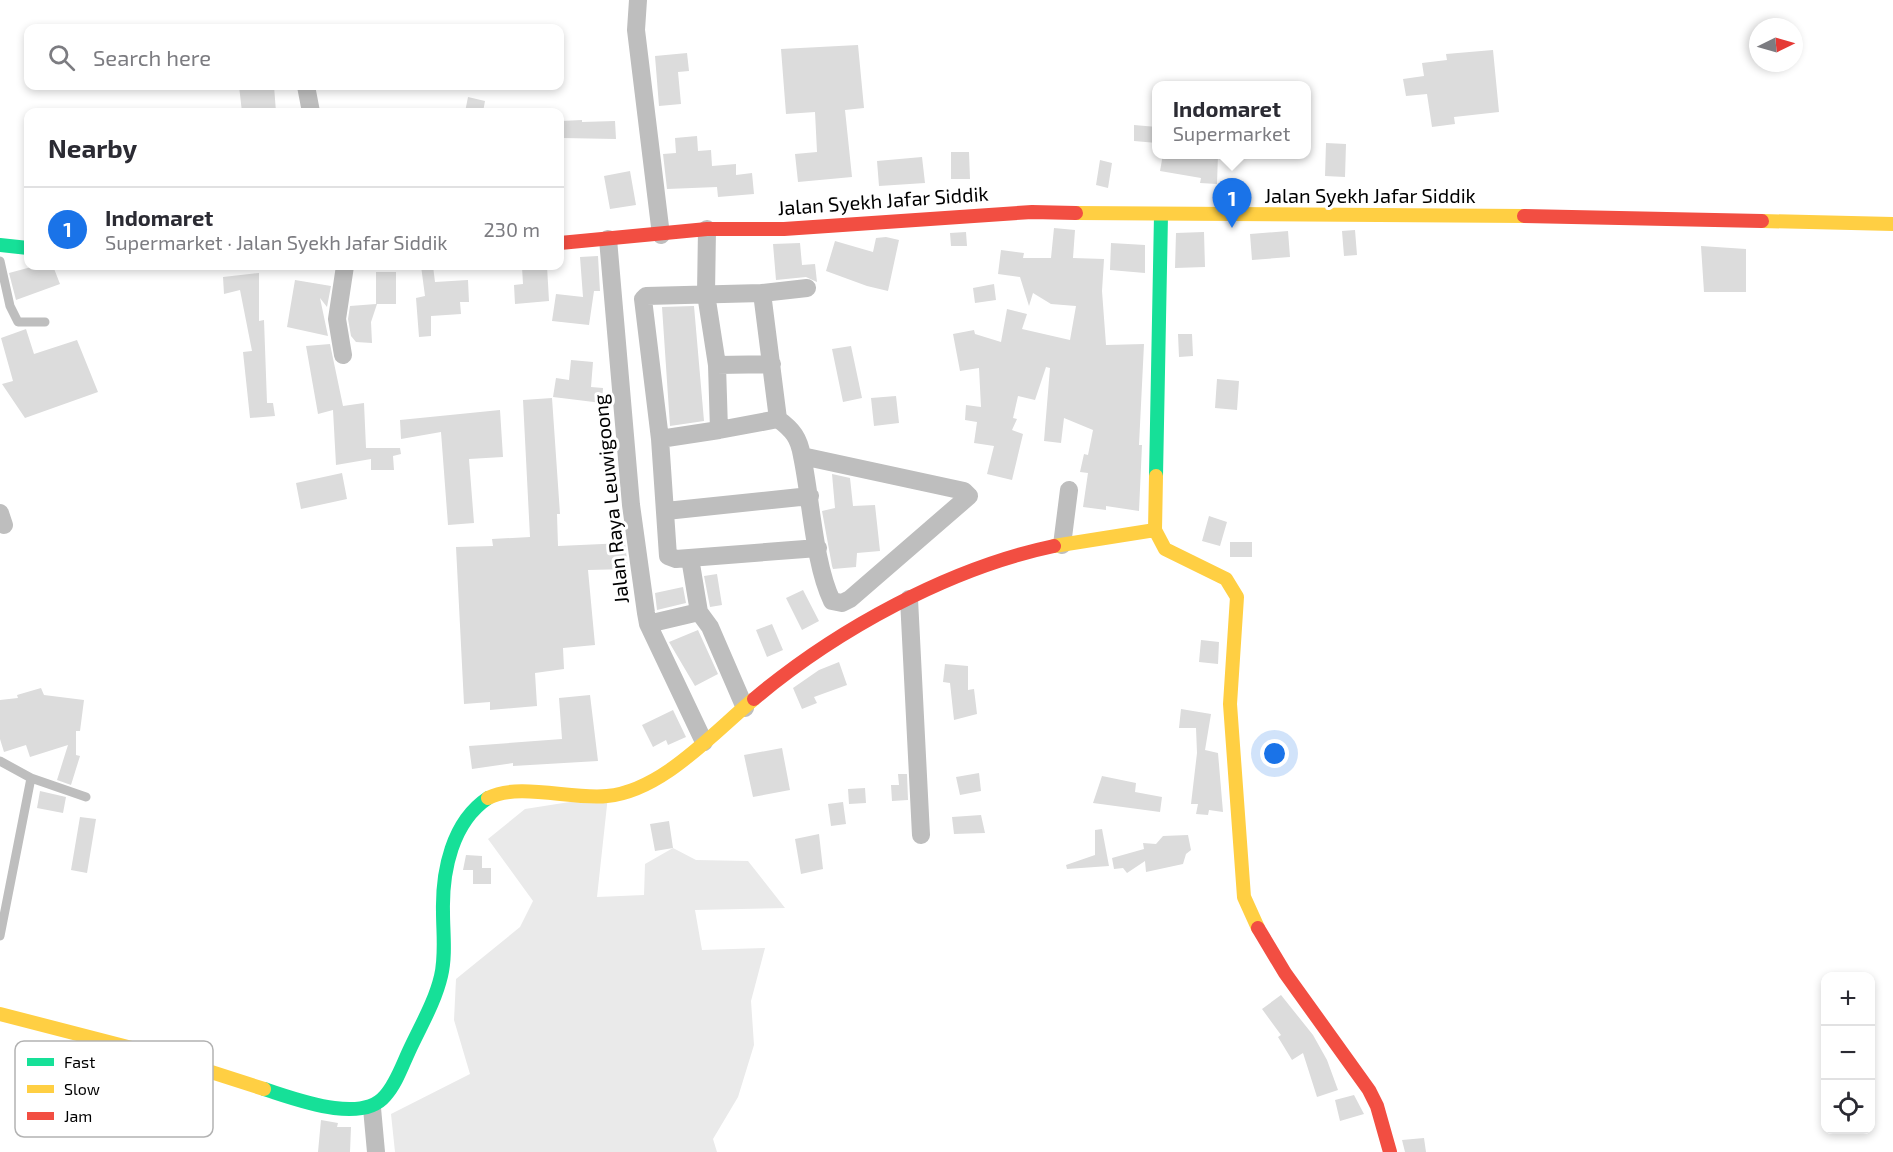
<!DOCTYPE html>
<html lang="en">
<head>
<meta charset="utf-8">
<style>
  :root { --surface:#fff; --page:#f7f7f7; --text:#2b2b33; --muted:#7c7c81; --line:#e1e1e2; --accent:#1a73e8 }
  body { margin:0; font-family:"Exo 2",sans-serif; background:var(--page); color:var(--text) }
  .controls { position:absolute; right:18px; bottom:18px; display:grid; overflow:hidden; border-radius:12px; box-shadow:0 3px 9px #0003 }
  .controls button { width:54px; height:54px; display:grid; place-items:center; padding:0; border:0; border-bottom:2px solid var(--line); background:var(--surface); color:var(--text); font:30px sans-serif }
  .compass { position:absolute; left:1749px; top:18px; width:54px; height:54px; border-radius:50%; background:var(--surface); box-shadow:0 3px 9px #0003; rotate:85deg }
  .you { position:absolute; left:1275px; top:754px; width:21px; height:21px; margin:-15px; border:4px solid #fff; border-radius:50%; background:#1a73e8; box-shadow:0 0 0 9px #1a73e833 }
  .badge { display:grid; place-items:center; width:39px; height:39px; border-radius:50%; background:var(--accent); color:#fff; font-size:20px; font-weight:700 }
  .pin { position:absolute; translate:-50% -50px; filter:drop-shadow(0 2px 3px #0008) }
  .pin::after { content:''; position:absolute; top:32px; width:21px; height:18px; background:inherit; clip-path:polygon(0 0,100% 0,50% 100%) }
  .popup { position:absolute; left:1152px; top:81px; width:159px; height:78px; box-sizing:border-box; display:grid; place-content:center; border-radius:12px; background:var(--surface); filter:drop-shadow(0 2px 4px #0005); font-size:20px; white-space:nowrap; color:var(--muted) }
  .popup b { font-size:22px; color:var(--text) }
  .popup::after { content:''; position:absolute; left:50%; top:100%; margin-left:-12px; border:12px solid transparent; border-top-color:var(--surface) }
  .list { margin:0; padding:0; list-style:none }
  h2 { display:flex; justify-content:space-between; align-items:center; height:78px; margin:0; padding:0 24px; font-size:26px }
  h2 small { font-size:20px; font-weight:400; color:var(--muted) }
  .list li { display:grid; grid-template-columns:39px 1fr auto; gap:18px; align-items:center; box-sizing:border-box; height:84px; padding:0 24px; border-top:2px solid var(--line) }
  .list b { display:block; font-size:22px; white-space:nowrap }
  .list p { margin:0; font-size:20px; white-space:nowrap; color:var(--muted) }
  .list em { font-size:20px; font-style:normal; color:var(--muted) }
  .icon { flex:none; width:33px; height:33px; fill:none; stroke:currentColor; stroke-width:2; stroke-linecap:round; stroke-linejoin:round }
  .map { position:relative; flex:none; width:1893px; height:1152px; overflow:hidden }
  .search { position:absolute; background:var(--surface); box-shadow:0 3px 9px #0003; left:24px; top:24px; width:540px; height:66px; display:flex; align-items:center; gap:15px; box-sizing:border-box; padding:0 21px; border-radius:12px; color:var(--muted); font-size:22px }
  .panel { position:absolute; background:var(--surface); box-shadow:0 3px 9px #0003; left:24px; top:108px; width:540px; height:162px; border-radius:12px }
  .map>svg:first-child { display:block }
  .green { fill:#eaeaea }
  .building { fill:#dcdcdc }
  .lines { fill:none; stroke-linecap:round; stroke-linejoin:round }
  .lane { stroke:#bebebe; stroke-width:9 }
  .street { stroke:#bebebe; stroke-width:18 }
  .fast { stroke:#16e098; stroke-width:14 }
  .slow { stroke:#ffcf43; stroke-width:14 }
  .jam { stroke:#f24e42; stroke-width:14 }
  .labels { text-anchor:middle; stroke-width:6; stroke-linejoin:round; paint-order:stroke }
  .street-label { font-size:20px; fill:#000; stroke:#fff }
  .key { fill:#fff; stroke:#b2b2b2; stroke-width:1.5 }
  .key-label { font-size:16px; fill:#000 }
</style>
</head>
<body>
<div class="map">
<svg width="1893" height="1152" viewBox="0 0 1893 1152">
  <rect width="100%" height="100%" fill="#fff"/>
  <!-- green -->
  <path class="green" d="M 608,796 L 597,897 L 644,895 L 645,864 L 673,848 L 696,860 L 748,861 L 785,908 L 695,910 L 702,950 L 765,948 L 751,1001 L 754,1045 L 738,1097 L 713,1139 L 717,1152 L 395,1152 L 391,1114 L 470,1074 L 454,1020 L 456,979 L 520,927 L 533,901 L 488,839 L 525,809 Z"/>
  <!-- building -->
  <path class="building" d="M 858,45 L 864,108 L 845,110 L 852,177 L 798,182 L 795,154 L 817,152 L 815,112 L 786,114 L 781,49 Z
    M 1493,50 L 1499,112 L 1454,117 L 1455,124 L 1432,127 L 1427,94 L 1406,96 L 1403,79 L 1424,76 L 1422,63 L 1447,60 L 1446,54 Z
    M 687,53 L 689,71 L 678,72 L 681,104 L 659,106 L 655,56 Z
    M 239,86 L 274,86 L 276,112 L 242,112 Z
    M 468,97 L 485,101 L 483,112 L 465,112 Z
    M 582,120 L 582,122 L 615,121 L 616,139 L 562,138 L 561,121 Z
    M 1134,125 L 1157,127 L 1157,143 L 1134,141 Z
    M 697,136 L 698,151 L 711,150 L 712,166 L 736,164 L 736,175 L 752,173 L 754,194 L 718,197 L 717,187 L 667,189 L 663,154 L 676,153 L 675,138 Z
    M 1326,143 L 1346,144 L 1345,177 L 1325,176 Z
    M 951,152 L 969,152 L 970,179 L 951,179 Z
    M 1163,154 L 1218,154 L 1217,184 L 1200,183 L 1201,178 L 1160,171 Z
    M 922,157 L 925,183 L 879,186 L 877,161 Z
    M 1100,160 L 1112,163 L 1108,188 L 1096,185 Z
    M 630,171 L 636,205 L 610,209 L 604,176 Z
    M 1054,228 L 1075,230 L 1073,258 L 1104,259 L 1102,291 L 1106,345 L 1144,344 L 1139,445 L 1142,445 L 1139,511 L 1106,506 L 1106,510 L 1083,507 L 1088,473 L 1080,472 L 1084,454 L 1088,455 L 1093,430 L 1064,418 L 1061,443 L 1044,441 L 1050,368 L 1046,367 L 1035,400 L 1018,396 L 1013,418 L 1017,419 L 1012,430 L 1023,434 L 1012,480 L 987,474 L 994,446 L 974,443 L 977,422 L 965,420 L 966,405 L 981,407 L 979,368 L 960,371 L 953,334 L 974,330 L 975,334 L 1001,342 L 1007,309 L 1027,314 L 1022,329 L 1070,340 L 1076,306 L 1051,304 L 1033,293 L 1029,306 L 1020,277 L 998,274 L 1001,250 L 1024,253 L 1023,258 L 1051,258 Z
    M 1355,230 L 1357,255 L 1344,256 L 1342,231 Z
    M 1288,231 L 1290,257 L 1252,260 L 1250,234 Z
    M 966,232 L 967,246 L 951,246 L 950,233 Z
    M 1204,232 L 1205,267 L 1175,268 L 1176,233 Z
    M 886,237 L 899,240 L 888,291 L 867,286 L 826,271 L 835,241 L 873,252 L 876,238 Z
    M 800,243 L 802,265 L 815,264 L 817,282 L 806,277 L 776,280 L 773,244 Z
    M 1111,243 L 1145,245 L 1145,273 L 1110,270 Z
    M 1701,246 L 1746,249 L 1746,292 L 1704,292 Z
    M 598,256 L 600,291 L 594,291 L 589,325 L 552,321 L 556,294 L 583,297 L 580,257 Z
    M 35,266 L 53,266 L 60,284 L 16,300 L 9,273 Z
    M 421,266 L 433,266 L 435,282 L 468,280 L 469,302 L 460,302 L 461,314 L 431,316 L 431,336 L 419,337 L 416,298 L 425,296 Z
    M 547,266 L 549,301 L 515,304 L 514,285 L 523,284 L 522,267 Z
    M 376,272 L 396,272 L 396,304 L 377,304 L 371,322 L 372,343 L 356,342 L 351,336 L 348,319 L 350,306 L 376,304 Z
    M 259,273 L 259,321 L 264,320 L 267,403 L 273,403 L 275,416 L 250,418 L 243,352 L 252,351 L 240,290 L 224,294 L 223,277 Z
    M 295,280 L 331,286 L 327,307 L 320,298 L 328,336 L 287,327 Z
    M 994,284 L 996,300 L 975,303 L 973,288 Z
    M 694,306 L 704,421 L 670,426 L 662,307 Z
    M 26,329 L 34,354 L 77,340 L 98,392 L 25,418 L 2,384 L 13,381 L 1,338 Z
    M 1178,334 L 1192,334 L 1193,356 L 1179,357 Z
    M 330,344 L 343,406 L 364,403 L 366,448 L 400,448 L 401,454 L 393,456 L 394,470 L 371,470 L 371,459 L 336,465 L 333,410 L 318,414 L 306,346 Z
    M 851,346 L 862,398 L 843,402 L 832,349 Z
    M 571,360 L 593,362 L 591,387 L 603,388 L 602,403 L 553,397 L 556,378 L 569,380 Z
    M 1217,379 L 1239,381 L 1237,410 L 1215,408 Z
    M 896,396 L 899,423 L 874,426 L 871,398 Z
    M 552,398 L 560,514 L 557,514 L 558,546 L 625,543 L 628,569 L 588,570 L 595,645 L 563,648 L 564,669 L 535,673 L 537,706 L 490,710 L 490,702 L 464,704 L 456,547 L 493,546 L 492,539 L 530,537 L 523,400 Z
    M 500,410 L 503,457 L 469,459 L 474,523 L 448,525 L 441,432 L 401,439 L 400,420 Z
    M 342,473 L 347,499 L 301,509 L 296,483 Z
    M 832,474 L 850,478 L 853,506 L 875,505 L 880,551 L 857,553 L 856,567 L 833,569 L 832,566 L 822,511 L 835,508 Z
    M 1209,516 L 1227,522 L 1220,546 L 1202,541 Z
    M 1230,542 L 1252,542 L 1252,557 L 1230,557 Z
    M 717,574 L 722,605 L 710,607 L 704,576 Z
    M 683,587 L 686,603 L 657,610 L 655,593 Z
    M 803,590 L 819,621 L 802,630 L 786,598 Z
    M 772,624 L 783,650 L 767,657 L 756,630 Z
    M 698,630 L 718,674 L 695,686 L 669,642 Z
    M 1201,640 L 1219,642 L 1218,664 L 1199,662 Z
    M 839,662 L 847,685 L 814,697 L 817,703 L 802,709 L 793,688 L 819,670 Z
    M 945,664 L 968,666 L 968,690 L 974,689 L 977,714 L 954,720 L 950,683 L 943,682 Z
    M 41,688 L 44,695 L 84,700 L 80,731 L 76,731 L 76,755 L 80,756 L 71,785 L 57,780 L 68,745 L 30,757 L 26,745 L 4,752 L 0,739 L 0,700 L 18,698 L 17,695 Z
    M 590,695 L 598,761 L 513,766 L 513,763 L 472,769 L 469,746 L 562,739 L 559,698 Z
    M 1181,709 L 1211,714 L 1205,750 L 1218,753 L 1223,812 L 1209,810 L 1208,815 L 1196,814 L 1198,804 L 1191,804 L 1197,753 L 1196,728 L 1179,728 Z
    M 673,710 L 686,737 L 668,745 L 666,740 L 653,747 L 642,725 Z
    M 782,748 L 790,790 L 753,797 L 744,755 Z
    M 979,773 L 981,791 L 960,795 L 956,777 Z
    M 898,774 L 907,774 L 908,800 L 892,801 L 891,785 L 899,785 Z
    M 1102,776 L 1136,783 L 1135,792 L 1162,797 L 1160,812 L 1093,803 Z
    M 865,788 L 866,803 L 849,804 L 848,789 Z
    M 40,791 L 66,797 L 63,813 L 37,808 Z
    M 843,802 L 846,824 L 831,826 L 828,804 Z
    M 981,815 L 985,833 L 954,834 L 952,817 Z
    M 80,817 L 96,819 L 87,873 L 71,870 Z
    M 669,821 L 673,848 L 655,851 L 650,824 Z
    M 1102,829 L 1109,866 L 1067,869 L 1066,865 L 1095,855 L 1095,830 Z
    M 819,834 L 823,869 L 801,874 L 795,839 Z
    M 1188,835 L 1191,850 L 1186,854 L 1183,864 L 1146,872 L 1145,861 L 1127,873 L 1123,868 L 1114,869 L 1112,858 L 1144,849 L 1143,843 L 1156,844 L 1163,836 Z
    M 466,855 L 482,856 L 482,868 L 491,868 L 491,884 L 473,884 L 473,870 L 463,870 Z
    M 1281,995 L 1313,1035 L 1327,1060 L 1338,1090 L 1317,1097 L 1303,1053 L 1292,1060 L 1278,1037 L 1281,1035 L 1262,1009 Z
    M 1354,1095 L 1364,1114 L 1340,1121 L 1335,1100 Z
    M 321,1120 L 338,1123 L 337,1127 L 351,1127 L 350,1152 L 318,1152 Z
    M 1424,1138 L 1426,1152 L 1405,1152 L 1402,1140 Z"/>
  <g class="lines">
    <!-- lane -->
    <path class="lane" d="M 0,261 L 10,306 L 18,322 L 45,322
      M 0,761 L 31,778
      M 0,936 L 31,778 L 86,797"/>
    <!-- street -->
    <path class="street" d="M 638,0 L 636,30 L 661,235
      M 306,86 L 311,112
      M 707,229 L 706,294 L 717,365 L 719,430 L 778,419 C 793,430 799,438 802,456 C 811,498 814,564 832,601 L 842,603 L 850,599 L 969,496 L 964,491 L 802,456
      M 608,239 L 631,505 L 646,613 L 648,624 L 704,742
      M 807,288 L 762,293 L 646,296 L 643,299 L 660,439 L 668,556 L 676,559 L 818,548
      M 762,293 L 778,419
      M 343,355 L 337,319 L 345,266
      M 717,365 L 772,364
      M 660,439 L 719,430
      M 666,511 L 810,496
      M 0,513 L 4,525
      M 1062,545 L 1069,490
      M 690,558 L 699,612
      M 909,599 L 921,835
      M 648,624 L 699,612 L 710,627 L 745,708
      M 372,1108 L 376,1152"/>
    <!-- fast -->
    <path class="fast" d="M 0,245 L 28,248
      M 1156,476 L 1161,215
      M 264,1089 C 293,1098 361,1125 385,1096 C 396,1084 402,1066 409,1051 C 420,1027 435,1002 441,976 C 446,955 443,933 443,912 C 442,871 452,822 488,798"/>
    <!-- slow -->
    <path class="slow" d="M 1076,213 L 1524,216
      M 1762,221 L 1893,224
      M 1156,476 L 1155,530 L 1165,549 L 1226,579 L 1237,597 L 1230,704 L 1244,897 L 1258,928
      M 1054,546 L 1155,530
      M 488,798 C 519,782 572,800 607,796 C 662,791 713,733 754,699
      M 0,1014 L 155,1054 L 264,1089"/>
    <!-- jam -->
    <path class="jam" d="M 1524,216 L 1762,221
      M 560,243 L 707,229 L 784,229 L 1032,212 L 1076,213
      M 754,699 C 836,630 949,568 1054,546
      M 1258,928 L 1285,973 L 1369,1090 L 1377,1106 L 1390,1152"/>
  </g>
  <g class="labels">
    <!-- street labels -->
    <g class="street-label">
      <text x="1370" y="203">Jalan Syekh Jafar Siddik</text>
      <text transform="translate(883 201) rotate(-4)" y="7">Jalan Syekh Jafar Siddik</text>
      <text transform="translate(611 499) rotate(-96)" y="7">Jalan Raya Leuwigoong</text>
    </g>
  </g>
  <!-- legend -->
  <rect x="15" y="1041" width="198" height="96" rx="9" class="key"/>
  <rect x="27" y="1058" width="27" height="8" fill="#16e098"/>
  <rect x="27" y="1085" width="27" height="8" fill="#ffcf43"/>
  <rect x="27" y="1112" width="27" height="8" fill="#f24e42"/>
  <g class="key-label">
    <text x="64" y="1068">Fast</text>
    <text x="64" y="1095">Slow</text>
    <text x="64" y="1122">Jam</text>
  </g>
</svg>
<div class="controls">
<button>+</button>
<button>−</button>
<button><svg class="icon" aria-label="locate" viewBox="0 0 24 24"><circle cx="12" cy="12" r="6"/><path d="M12 2v4M12 18v4M2 12h4M18 12h4"/></svg></button>
</div>
<svg class="compass" viewBox="-18 -18 36 36"><path d="M0-13l5 13h-10z" fill="#e53935"/><path d="M0 13l5-13h-10z" fill="#7c7c81"/></svg>
<div class="you"></div>
<div class="pin badge" style="left:1232px;top:228px">1</div>
<div class="popup"><b>Indomaret</b>Supermarket</div>
<div class="search"><svg class="icon" aria-label="search" viewBox="0 0 24 24"><circle cx="10" cy="10" r="6"/><path d="M15 15l6 6"/></svg>Search here</div>
<section class="panel">
<h2>Nearby<small></small></h2>
<ul class="list">
<li><span class="badge">1</span><div><b>Indomaret</b><p>Supermarket · Jalan Syekh Jafar Siddik</p></div><em>230 m</em></li>
</ul>
</section>
</div>
</body>
</html>
